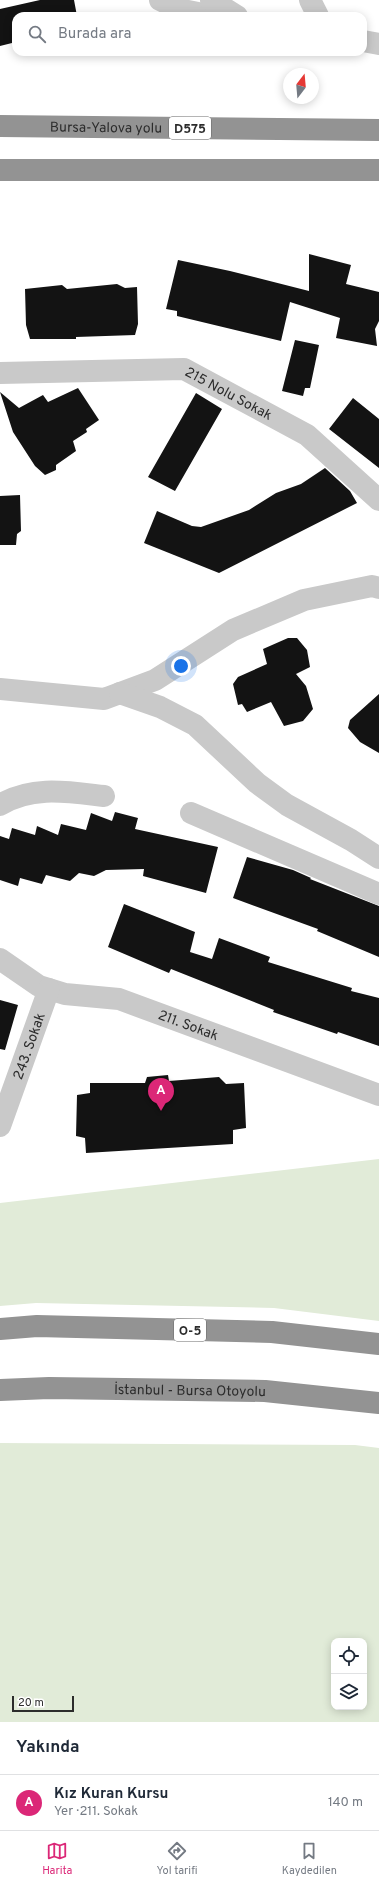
<!DOCTYPE html>
<html lang="tr">
<head>
<meta charset="utf-8">
<style>
  :root { --surface:#fff; --page:#f2f2f3; --text:#1f2937; --muted:#747a83; --line:#e0e1e3; --accent:#db2777 }
  body { margin:0; font-family:Overpass,sans-serif; background:var(--page); color:var(--text) }
  .controls { position:absolute; right:12px; bottom:12px; display:grid; overflow:hidden; border-radius:8px; box-shadow:0 2px 10px #0003 }
  .controls button { width:36px; height:36px; display:grid; place-items:center; padding:0; border:0; border-bottom:1px solid var(--line); background:var(--surface); color:var(--text); font:20px sans-serif }
  .compass { position:absolute; left:283px; top:68px; width:36px; height:36px; border-radius:50%; background:var(--surface); box-shadow:0 2px 10px #0003; rotate:16deg }
  .scale { position:absolute; left:12px; bottom:10px; width:62px; box-sizing:border-box; padding-left:4px; border:2px solid #2c2c2c; border-top:0; font-size:11px; line-height:14px; white-space:nowrap; color:#2c2c2c; -webkit-text-stroke:3px #fff; paint-order:stroke }
  .you { position:absolute; left:181px; top:666px; width:14px; height:14px; margin:-10px; border:3px solid #fff; border-radius:50%; background:#1a73e8; box-shadow:0 0 0 6px #1a73e833 }
  .badge { display:grid; place-items:center; width:26px; height:26px; border-radius:50%; background:var(--accent); color:#fff; font-size:13px; font-weight:700 }
  .pin { position:absolute; translate:-50% -33px; filter:drop-shadow(0 1px 2px #0008) }
  .pin::after { content:''; position:absolute; top:21px; width:14px; height:12px; background:inherit; clip-path:polygon(0 0,100% 0,50% 100%) }
  .list { margin:0; padding:0; list-style:none }
  h2 { display:flex; justify-content:space-between; align-items:center; height:52px; margin:0; padding:0 16px; font-size:17px }
  h2 small { font-size:13px; font-weight:400; color:var(--muted) }
  .list li { display:grid; grid-template-columns:26px 1fr auto; gap:12px; align-items:center; box-sizing:border-box; height:56px; padding:0 16px; border-top:1px solid var(--line) }
  .list b { display:block; font-size:15px; white-space:nowrap }
  .list p { margin:0; font-size:13px; white-space:nowrap; color:var(--muted) }
  .list em { font-size:13px; font-style:normal; color:var(--muted) }
  .icon { flex:none; width:22px; height:22px; fill:none; stroke:currentColor; stroke-width:2; stroke-linecap:round; stroke-linejoin:round }
  .map { position:relative; flex:none; width:379px; height:1722px; overflow:hidden }
  .search { position:absolute; background:var(--surface); box-shadow:0 2px 10px #0003; left:12px; right:12px; top:12px; height:44px; display:flex; align-items:center; gap:10px; box-sizing:border-box; padding:0 14px; border-radius:12px; color:var(--muted); font-size:15px }
  .sheet { height:108px; background:var(--surface) }
  nav { display:flex; justify-content:space-around; align-items:center; box-sizing:border-box; height:56px; border-top:1px solid var(--line); background:var(--surface); font-size:11px; color:var(--muted) }
  nav a { display:grid; justify-items:center; gap:2px }
  nav .on { color:var(--accent) }
  .map>svg:first-child { display:block }
  .green { fill:#e1ebd8; fill-rule:evenodd }
  .building { fill:#131313 }
  .lines { fill:none; stroke-linecap:round; stroke-linejoin:round }
  .minor { stroke:#c9c9c9; stroke-width:22 }
  .highway { stroke:#939393; stroke-width:22 }
  .labels { text-anchor:middle; stroke-width:4; stroke-linejoin:round; paint-order:stroke }
  .shield { fill:#fff; stroke:#6b6b6b; stroke-width:1 }
  .shield-label { font-size:13px; font-weight:bold; fill:#2c2c2c }
  .street-label { font-size:14px; fill:#2c2c2c; stroke:#fff }
</style>
</head>
<body>
<div class="map">
<svg width="379" height="1722" viewBox="0 0 379 1722">
  <rect width="100%" height="100%" fill="#fff"/>
  <!-- green -->
  <path class="green" d="M 379,1159 L 379,1321 L 274,1308 L 36,1303 L 0,1306 L 0,1203 Z
    M 0,1443 L 355,1445 L 379,1448 L 379,1722 L 0,1722 ZM 334,1641 L 364,1641 L 364,1707 L 334,1707 Z"/>
  <!-- building -->
  <path class="building" d="M 40,0 L 74,0 L 77,16 L 16,16 L 16,42 L 0,46 L 0,9 Z
    M 309,254 L 351,265 L 346,284 L 379,292 L 379,321 L 375,329 L 377,346 L 336,338 L 340,318 L 290,302 L 281,341 L 177,316 L 177,311 L 166,309 L 178,260 L 230,271 L 309,291 Z
    M 117,284 L 125,288 L 137,287 L 138,324 L 135,335 L 76,337 L 76,339 L 30,339 L 26,325 L 25,289 L 62,285 L 67,289 Z
    M 295,340 L 319,345 L 310,388 L 305,388 L 303,396 L 282,391 Z
    M 78,388 L 99,420 L 86,429 L 87,432 L 73,441 L 76,451 L 56,465 L 56,470 L 45,475 L 35,466 L 13,432 L 0,392 L 19,408 L 43,395 L 48,402 Z
    M 196,393 L 222,409 L 175,491 L 148,477 Z
    M 353,398 L 379,419 L 379,468 L 329,429 Z
    M 325,468 L 350,491 L 357,503 L 219,573 L 144,543 L 157,511 L 192,526 L 201,527 L 249,510 L 276,493 L 301,484 Z
    M 20,495 L 21,531 L 17,534 L 16,545 L 0,545 L 0,496 Z
    M 288,638 L 297,638 L 307,650 L 310,667 L 296,674 L 306,686 L 313,709 L 303,721 L 284,726 L 271,702 L 247,712 L 242,704 L 238,705 L 233,684 L 238,677 L 267,664 L 263,649 Z
    M 379,694 L 379,753 L 360,742 L 348,728 L 350,720 Z
    M 115,812 L 138,818 L 135,829 L 218,847 L 206,893 L 143,876 L 144,869 L 106,870 L 94,876 L 79,873 L 70,881 L 46,875 L 42,884 L 20,878 L 18,886 L 0,880 L 0,836 L 9,839 L 12,828 L 35,835 L 37,826 L 58,835 L 61,824 L 86,830 L 91,813 L 112,821 Z
    M 247,857 L 293,870 L 311,878 L 310,879 L 379,906 L 379,957 L 317,931 L 318,929 L 233,898 Z
    M 124,904 L 195,932 L 190,952 L 212,959 L 219,938 L 270,957 L 268,962 L 352,988 L 351,991 L 379,998 L 379,1046 L 338,1032 L 337,1034 L 273,1012 L 274,1010 L 171,969 L 169,973 L 108,947 Z
    M 0,1000 L 18,1005 L 5,1050 L 0,1049 Z
    M 168,1075 L 169,1081 L 219,1077 L 226,1084 L 244,1083 L 246,1128 L 233,1130 L 233,1144 L 86,1153 L 85,1138 L 76,1136 L 77,1095 L 90,1093 L 90,1083 L 145,1083 L 147,1077 Z"/>
  <g class="lines">
    <!-- minor -->
    <g class="minor">
      <path d="M 160,0 L 178,9 L 213,16"/>
      <path d="M 211,0 L 237,16"/>
      <path d="M 310,0 L 318,16"/>
      <path d="M 363,41 L 379,44"/>
      <path id="s1" d="M 0,373 L 184,369 L 307,435 L 379,500"/>
      <path d="M 0,689 L 104,699 L 155,680 L 233,630 L 304,600 L 372,586 L 379,588"/>
      <path d="M 120,693 L 160,707 L 195,725 L 257,783 L 287,805 L 351,840 L 379,858"/>
      <path d="M 0,805 C 32,785 69,792 104,796"/>
      <path d="M 191,813 L 379,894"/>
      <path id="s2" d="M 0,959 L 39,986 L 65,994 L 119,999 L 379,1095"/>
      <path id="s3" d="M 0,1126 L 49,989"/>
    </g>
    <!-- highway -->
    <g class="highway">
      <path id="s4" d="M 0,126 L 379,130"/>
      <path d="M 0,170 L 379,170"/>
      <path d="M 0,1329 L 37,1326 L 272,1332 L 379,1344"/>
      <path id="s5" d="M 0,1390 L 49,1388 L 265,1391 L 379,1403"/>
    </g>
  </g>
  <g class="labels">
    <!-- shield labels -->
    <g class="shield">
      <rect x="169" y="117" width="42" height="22" rx="3"/>
      <rect x="174" y="1319" width="32" height="22" rx="3"/>
    </g>
    <g class="shield-label">
      <text x="190" y="133">D575</text>
      <text x="190" y="1335">O-5</text>
    </g>
    <!-- street labels -->
    <g class="street-label">
      <text dy="5" stroke="none"><textPath href="#s4" startOffset="106">Bursa-Yalova yolu</textPath></text>
      <text dy="5" stroke="none"><textPath href="#s1" startOffset="235">215 Nolu Sokak</textPath></text>
      <text dy="5" stroke="none"><textPath href="#s2" startOffset="203">211. Sokak</textPath></text>
      <text dy="5" stroke="none"><textPath href="#s3" startOffset="85">243. Sokak</textPath></text>
      <text dy="5" stroke="none"><textPath href="#s5" startOffset="190">İstanbul - Bursa Otoyolu</textPath></text>
    </g>
  </g>
</svg>
<div class="controls">
<button><svg class="icon" aria-label="locate" viewBox="0 0 24 24"><circle cx="12" cy="12" r="6"/><path d="M12 2v4M12 18v4M2 12h4M18 12h4"/></svg></button>
<button><svg class="icon" aria-label="layers" viewBox="0 0 24 24"><path d="M12 4l9 5-9 5-9-5zM3 14l9 5 9-5"/></svg></button>
</div>
<svg class="compass" viewBox="-18 -18 36 36"><path d="M0-13l5 13h-10z" fill="#e53935"/><path d="M0 13l5-13h-10z" fill="#747a83"/></svg>
<div class="scale">20 m</div>
<div class="you"></div>
<div class="pin badge" style="left:161px;top:1111px">A</div>
<div class="search"><svg class="icon" aria-label="search" viewBox="0 0 24 24"><circle cx="10" cy="10" r="6"/><path d="M15 15l6 6"/></svg>Burada ara</div>
</div>
<section class="sheet">
<h2>Yakında<small></small></h2>
<ul class="list">
<li><span class="badge">A</span><div><b>Kız Kuran Kursu</b><p>Yer · 211. Sokak</p></div><em>140 m</em></li>
</ul>
</section>
<nav>
<a class="on"><svg class="icon" aria-label="map" viewBox="0 0 24 24"><path d="M3 6l6-2 6 2 6-2v14l-6 2-6-2-6 2zM9 4v14M15 6v14"/></svg>Harita</a>
<a><svg class="icon" aria-label="directions" viewBox="0 0 24 24"><path d="M12 3l9 9-9 9-9-9zM9 14v-3h6M13 9l2 2-2 2"/></svg>Yol tarifi</a>
<a><svg class="icon" aria-label="saved" viewBox="0 0 24 24"><path d="M7 4h10v16l-5-4-5 4z"/></svg>Kaydedilen</a>
</nav>
</body>
</html>
